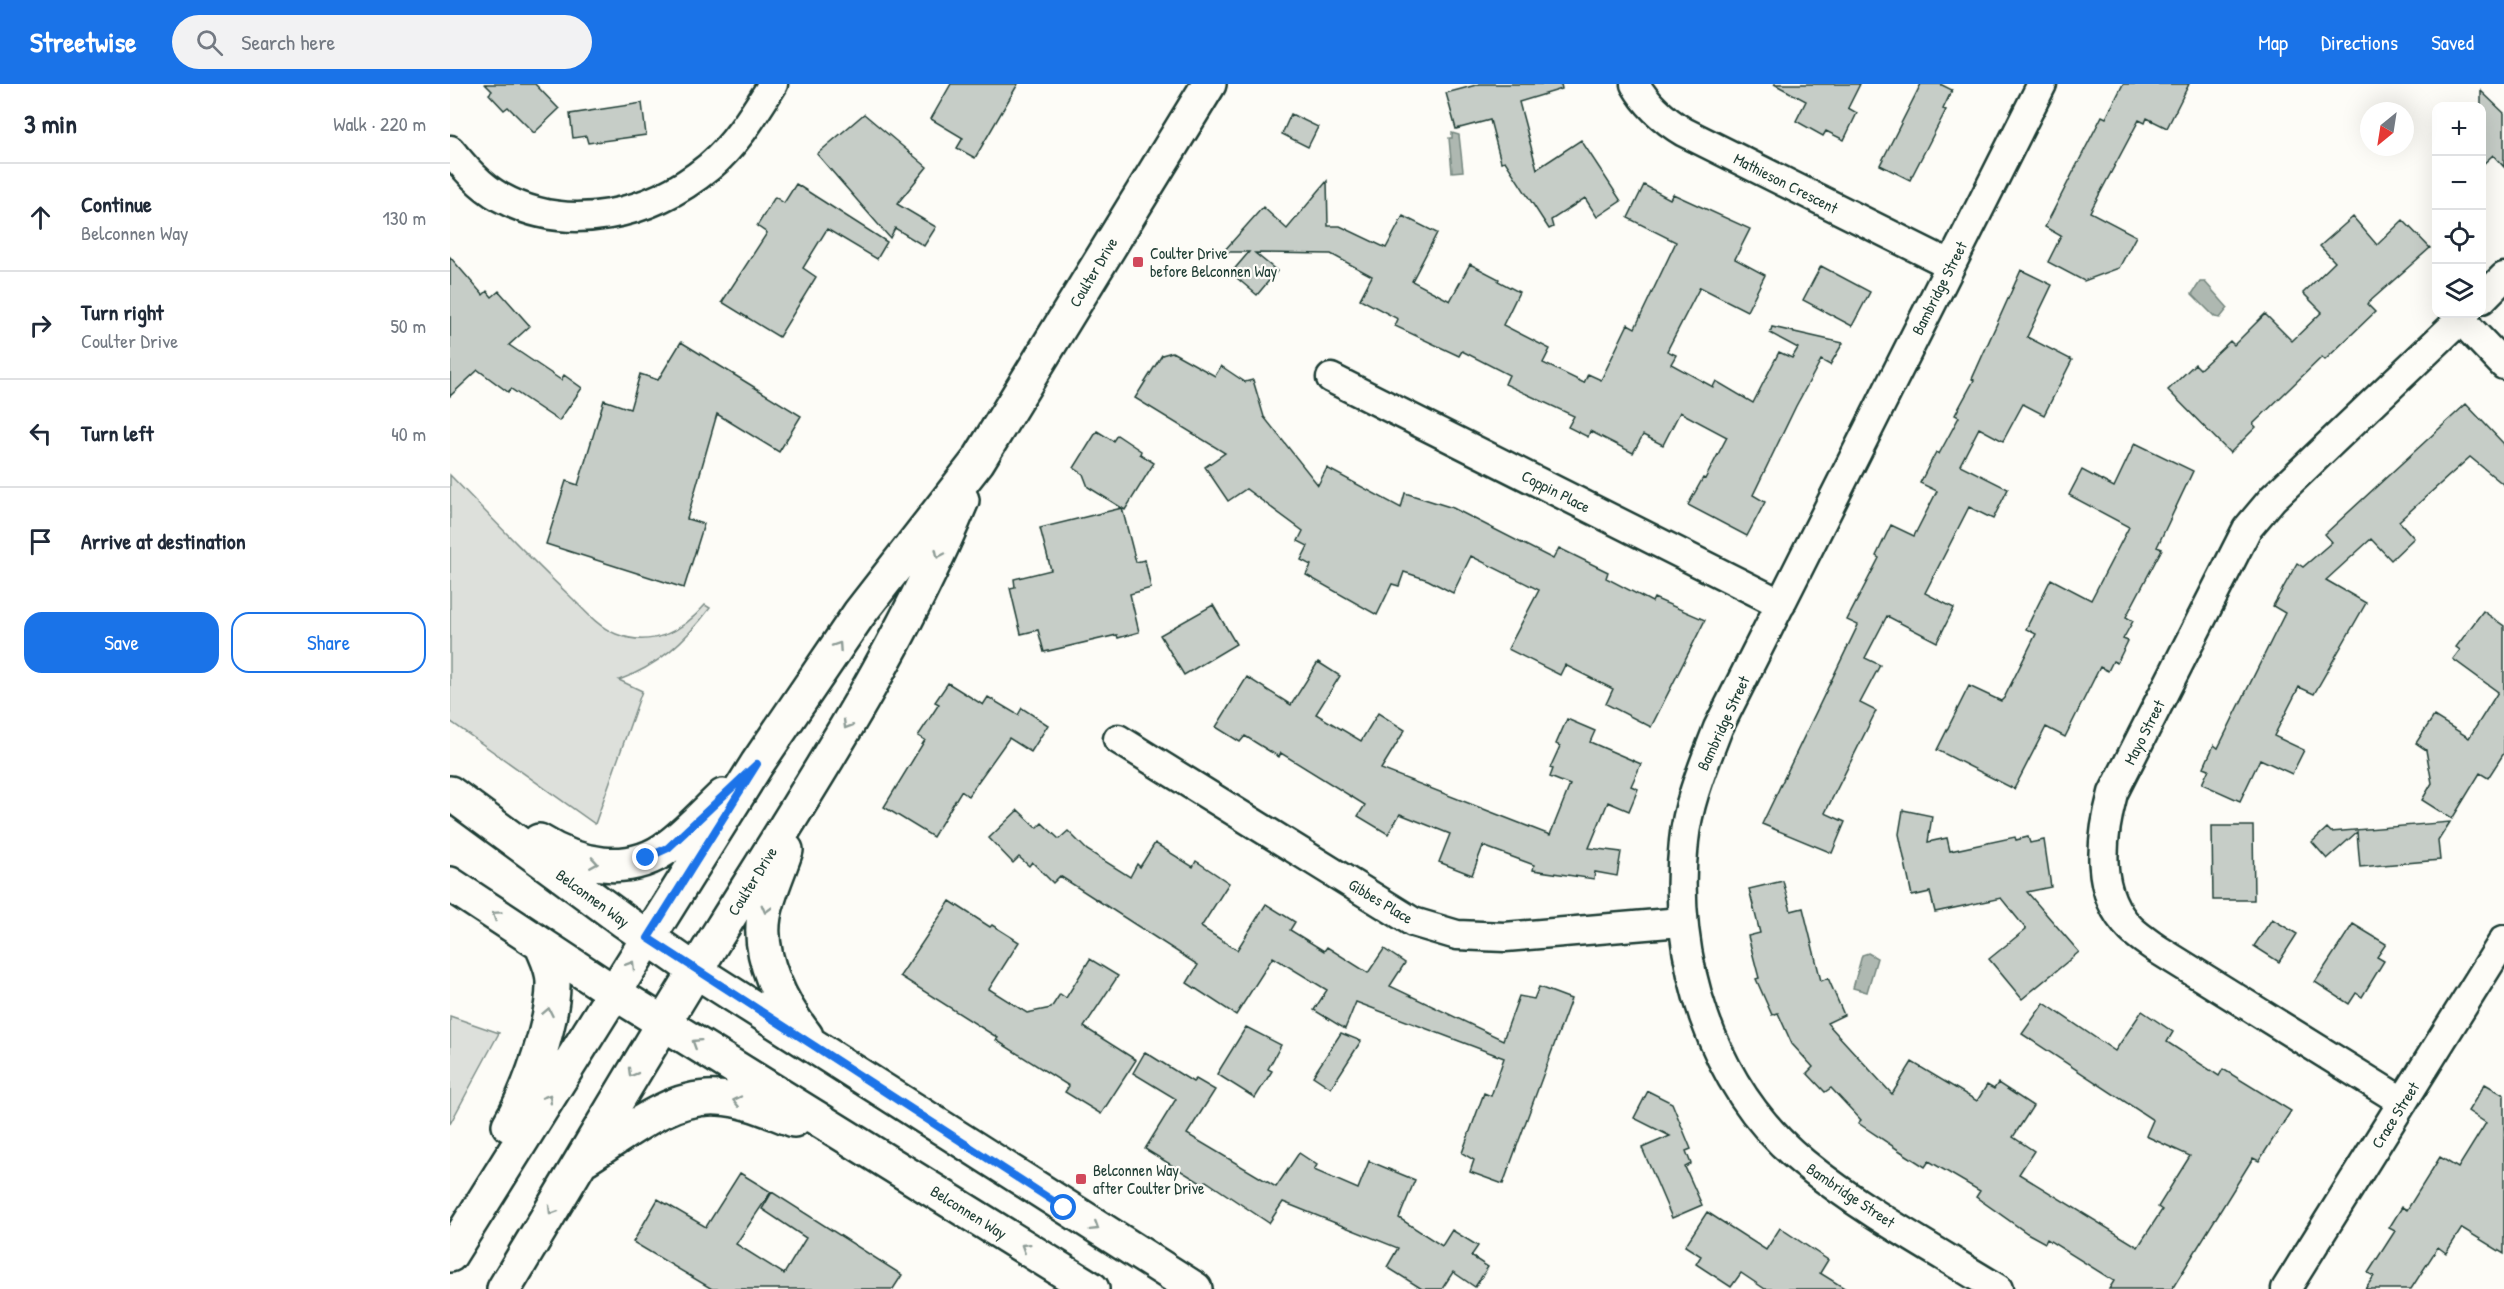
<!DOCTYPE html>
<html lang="en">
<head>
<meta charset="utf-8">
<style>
  :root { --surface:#fff; --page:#f2f2f3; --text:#1f2937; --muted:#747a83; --line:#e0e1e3; --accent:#1a73e8 }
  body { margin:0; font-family:"Patrick Hand",sans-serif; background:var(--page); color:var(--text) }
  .controls { position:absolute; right:18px; top:18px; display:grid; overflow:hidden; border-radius:12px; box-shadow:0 6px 24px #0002 }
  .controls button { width:54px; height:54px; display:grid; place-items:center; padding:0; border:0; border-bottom:2px solid var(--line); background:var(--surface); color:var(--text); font:30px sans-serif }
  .compass { position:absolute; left:1910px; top:18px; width:54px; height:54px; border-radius:50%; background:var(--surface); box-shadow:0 6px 24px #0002; rotate:210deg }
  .stop { position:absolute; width:18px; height:18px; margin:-14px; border:4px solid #1a73e8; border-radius:50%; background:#fff }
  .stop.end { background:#1a73e8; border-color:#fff; box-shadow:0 2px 6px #0008 }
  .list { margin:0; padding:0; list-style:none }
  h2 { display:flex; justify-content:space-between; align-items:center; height:78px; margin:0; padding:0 24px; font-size:26px }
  h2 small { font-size:20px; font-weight:400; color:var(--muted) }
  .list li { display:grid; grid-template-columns:39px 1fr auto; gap:18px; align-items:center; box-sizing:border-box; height:108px; padding:0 24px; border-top:2px solid var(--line) }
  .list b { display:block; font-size:22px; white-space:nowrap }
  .list p { margin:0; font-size:20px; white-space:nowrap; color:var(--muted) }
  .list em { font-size:20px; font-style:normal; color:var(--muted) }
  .actions { display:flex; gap:12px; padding:18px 24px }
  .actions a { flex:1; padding:14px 0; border:2px solid var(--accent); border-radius:18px; text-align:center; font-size:21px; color:var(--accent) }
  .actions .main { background:var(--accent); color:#fff }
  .icon { flex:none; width:33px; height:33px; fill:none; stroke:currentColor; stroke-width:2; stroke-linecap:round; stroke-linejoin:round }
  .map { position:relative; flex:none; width:2054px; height:1205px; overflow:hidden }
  header { display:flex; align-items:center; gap:36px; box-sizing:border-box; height:84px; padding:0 30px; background:var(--accent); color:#fff }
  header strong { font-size:28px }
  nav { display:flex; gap:33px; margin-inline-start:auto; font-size:21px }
  .search { width:420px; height:54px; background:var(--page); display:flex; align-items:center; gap:15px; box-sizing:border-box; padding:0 21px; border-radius:33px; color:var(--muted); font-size:22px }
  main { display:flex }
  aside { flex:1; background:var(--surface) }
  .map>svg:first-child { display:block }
  .green { fill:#dde0db; stroke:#7e8e88; stroke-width:1.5 }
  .water { fill:#aeb8b1; stroke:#75877f; stroke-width:1.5 }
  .building { fill:#c6cdc7; stroke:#1f3d34; stroke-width:1.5 }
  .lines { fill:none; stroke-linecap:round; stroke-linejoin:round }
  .minor-casing { stroke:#1f3d34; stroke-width:33 }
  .major-casing { stroke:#1f3d34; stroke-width:38 }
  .minor { stroke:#fdfcf7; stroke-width:28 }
  .major { stroke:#fdfcf7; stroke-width:33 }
  .oneway { stroke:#8e9c96 }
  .route { stroke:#1a73e8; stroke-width:8 }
  .poi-dot { fill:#d1495b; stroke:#fdfcf7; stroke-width:2 }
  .labels { text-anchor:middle; stroke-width:4.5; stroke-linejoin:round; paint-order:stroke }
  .street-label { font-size:16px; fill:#1f3d34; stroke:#fdfcf7 }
  .poi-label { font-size:16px; fill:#1f3d34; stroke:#fdfcf7; text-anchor:start }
</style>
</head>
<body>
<header>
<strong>Streetwise</strong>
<div class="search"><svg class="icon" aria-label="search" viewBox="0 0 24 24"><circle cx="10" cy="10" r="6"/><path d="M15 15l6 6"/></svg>Search here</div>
<nav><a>Map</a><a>Directions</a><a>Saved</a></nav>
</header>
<main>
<aside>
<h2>3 min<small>Walk · 220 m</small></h2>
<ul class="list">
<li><svg class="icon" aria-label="ahead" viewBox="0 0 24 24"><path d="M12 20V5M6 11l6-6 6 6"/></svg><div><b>Continue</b><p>Belconnen Way</p></div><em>130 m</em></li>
<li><svg class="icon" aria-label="right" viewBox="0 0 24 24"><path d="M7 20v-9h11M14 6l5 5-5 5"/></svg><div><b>Turn right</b><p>Coulter Drive</p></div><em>50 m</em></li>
<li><svg class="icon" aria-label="left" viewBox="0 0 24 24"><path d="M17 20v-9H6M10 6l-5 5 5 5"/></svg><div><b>Turn left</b></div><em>40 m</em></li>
<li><svg class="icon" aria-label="arrive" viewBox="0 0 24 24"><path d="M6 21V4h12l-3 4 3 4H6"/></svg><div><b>Arrive at destination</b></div></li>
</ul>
<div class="actions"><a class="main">Save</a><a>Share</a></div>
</aside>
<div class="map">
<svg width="2054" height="1205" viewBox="0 0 2054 1205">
  <rect width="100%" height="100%" fill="#fdfcf7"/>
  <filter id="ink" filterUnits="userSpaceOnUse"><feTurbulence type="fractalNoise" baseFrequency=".0167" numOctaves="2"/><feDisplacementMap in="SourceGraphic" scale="12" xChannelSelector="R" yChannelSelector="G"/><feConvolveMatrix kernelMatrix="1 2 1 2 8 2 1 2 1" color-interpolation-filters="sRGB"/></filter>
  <g filter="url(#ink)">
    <!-- green -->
    <path class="green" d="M 0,391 C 40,432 78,473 120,512 C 134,526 148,543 166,550 C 201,564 232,548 255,521 L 260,524 C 235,557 208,582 169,596 L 192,607 L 145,740 L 0,637 Z
      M 0,932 L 49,949 L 0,1040 Z"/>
    <!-- water -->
    <path class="water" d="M 1002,49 L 1009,51 L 1013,87 L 1002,88 L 999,54 L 1002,54 Z
      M 1750,198 L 1755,198 L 1778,224 L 1770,234 L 1765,233 L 1742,210 Z
      M 1418,869 L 1427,874 L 1417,908 L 1403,904 L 1412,871 Z"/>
    <!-- building -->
    <path class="building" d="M 35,0 L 85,0 L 109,25 L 84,49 L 58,23 L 54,26 L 39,10 L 42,7 Z
      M 501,0 L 568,0 L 525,74 L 507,64 L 513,54 L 481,35 Z
      M 1030,0 L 1111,0 L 1112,5 L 1069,18 L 1087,85 L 1131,56 L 1171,117 L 1147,133 L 1135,114 L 1101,136 L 1103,143 L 1099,145 L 1055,77 L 1051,78 L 1040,36 L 1006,45 L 996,9 Z
      M 1324,0 L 1410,0 L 1398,24 L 1407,29 L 1394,56 L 1376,47 L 1373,52 L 1346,37 L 1356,17 Z
      M 1471,0 L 1490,0 L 1502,6 L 1493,25 L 1496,26 L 1460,96 L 1430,81 Z
      M 1673,0 L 1739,0 L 1717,44 L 1697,34 L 1695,39 L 1689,36 L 1640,128 L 1686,152 L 1669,184 L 1634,197 L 1598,178 L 1611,152 L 1595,143 L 1652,32 L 1656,34 Z
      M 2031,7 L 2054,29 L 2054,83 L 2043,71 L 2031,82 Z
      M 192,19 L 196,51 L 138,59 L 136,52 L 123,54 L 120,30 Z
      M 414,30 L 477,83 L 447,120 L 486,143 L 474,162 L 445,144 L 440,154 L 367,70 Z
      M 841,30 L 868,43 L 858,63 L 832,50 Z
      M 877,97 L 878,142 L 890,142 L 936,164 L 953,132 L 987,149 L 962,197 L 1000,217 L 1020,180 L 1049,195 L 1048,197 L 1069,208 L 1053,241 L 1100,265 L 1093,279 L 1134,299 L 1138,290 L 1151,296 L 1178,240 L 1185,244 L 1226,158 L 1178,134 L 1194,101 L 1220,115 L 1223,110 L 1300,145 L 1285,175 L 1315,191 L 1297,227 L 1250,203 L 1217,267 L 1226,271 L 1221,280 L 1263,303 L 1266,297 L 1303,319 L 1329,268 L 1342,274 L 1348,264 L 1320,249 L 1322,243 L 1393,259 L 1380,281 L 1371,276 L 1346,322 L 1303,411 L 1315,418 L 1297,452 L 1238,421 L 1253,394 L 1255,395 L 1277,353 L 1230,328 L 1213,361 L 1193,351 L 1183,369 L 1140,347 L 1138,353 L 1118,343 L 1124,332 L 1055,300 L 1059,291 L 1012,267 L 1009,272 L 945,242 L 948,235 L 910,215 L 922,192 L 881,170 L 805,169 L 827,187 L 807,211 L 781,189 L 799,168 L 773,168 L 813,123 L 837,145 Z
      M 346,100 L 437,158 L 427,175 L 377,145 L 353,184 L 366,193 L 329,253 L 272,218 L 317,149 L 307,142 L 325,113 L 334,119 Z
      M 1903,133 L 1927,161 L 1953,136 L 1980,164 L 1917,220 L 1925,228 L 1875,276 L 1872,273 L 1803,340 L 1806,343 L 1780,369 L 1718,306 L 1745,280 L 1750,285 L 1780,257 L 1784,261 L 1815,230 L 1842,257 L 1872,228 L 1853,209 L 1885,178 L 1870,162 Z
      M 0,173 L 33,211 L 37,207 L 42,213 L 49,207 L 80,242 L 59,261 L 111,296 L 114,291 L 132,304 L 109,337 L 61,305 L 58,308 L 28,286 L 0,312 Z
      M 1371,182 L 1420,208 L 1402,242 L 1353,216 Z
      M 1571,186 L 1602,201 L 1577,253 L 1622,276 L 1594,331 L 1573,320 L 1553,357 L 1529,344 L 1510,381 L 1558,405 L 1543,435 L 1519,423 L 1475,509 L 1504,524 L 1487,558 L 1437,532 L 1415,574 L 1430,581 L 1410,619 L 1426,627 L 1375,729 L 1395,738 L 1382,769 L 1312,740 L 1408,541 L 1397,536 L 1429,474 L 1426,472 L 1441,441 L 1464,452 L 1487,407 L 1470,399 L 1486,368 L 1489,370 L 1509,333 L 1505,331 L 1524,296 L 1522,295 Z
      M 231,258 L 351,332 L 329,368 L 267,330 L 237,435 L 254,440 L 234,504 L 96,460 L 116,397 L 128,401 L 154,316 L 180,325 L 190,290 L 208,296 Z
      M 722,268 L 765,292 L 771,282 L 795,298 L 803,296 L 814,333 L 868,401 L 877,384 L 951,424 L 955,409 L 1003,424 L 1103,475 L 1109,464 L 1158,488 L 1156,494 L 1202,518 L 1204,514 L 1255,536 L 1201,643 L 1156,620 L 1163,605 L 1115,581 L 1110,591 L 1058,565 L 1089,506 L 1021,472 L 1003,509 L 978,496 L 954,488 L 949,502 L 942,500 L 927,531 L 856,491 L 861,481 L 851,476 L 858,462 L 848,457 L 853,447 L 796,405 L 778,417 L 755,383 L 775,369 L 685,314 L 712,271 Z
      M 2016,320 L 2054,360 L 2054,401 L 2020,373 L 1949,437 L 1964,454 L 1941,476 L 1921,455 L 1876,496 L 1916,519 L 1864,610 L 1849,603 L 1824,652 L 1854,666 L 1842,690 L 1810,675 L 1790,717 L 1752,700 L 1759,685 L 1754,683 L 1764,661 L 1768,664 L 1835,529 L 1823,522 L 1847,479 L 1853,483 L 1882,458 L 1875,450 Z
      M 647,347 L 663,357 L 667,351 L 691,367 L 690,370 L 704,379 L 675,426 L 638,403 L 633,390 L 624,384 Z
      M 1685,359 L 1743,387 L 1707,463 L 1712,465 L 1676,533 L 1683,537 L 1673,555 L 1678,557 L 1667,579 L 1663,577 L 1658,587 L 1650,583 L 1615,653 L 1596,643 L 1564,705 L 1487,666 L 1519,602 L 1551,617 L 1554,614 L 1586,550 L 1576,545 L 1601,495 L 1641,516 L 1679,443 L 1619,411 L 1632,386 L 1664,403 Z
      M 672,424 L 686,478 L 695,476 L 701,504 L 680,510 L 689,548 L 668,554 L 667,551 L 594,568 L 588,546 L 571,550 L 560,504 L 565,503 L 564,495 L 601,486 L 590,444 Z
      M 763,521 L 786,560 L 734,591 L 710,551 Z
      M 2033,527 L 2054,542 L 2054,669 L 2038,694 L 2030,689 L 2002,735 L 1972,716 L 1982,699 L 1976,666 L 1966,659 L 1984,632 L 2019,654 L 2048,608 L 2003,575 L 2010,566 L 2006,563 Z
      M 868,578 L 890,592 L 866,630 L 911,657 L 928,629 L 955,646 L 931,685 L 1100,751 L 1120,701 L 1100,693 L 1103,685 L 1100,684 L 1110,662 L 1106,660 L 1117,635 L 1145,647 L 1140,658 L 1191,680 L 1181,702 L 1188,705 L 1179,727 L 1158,718 L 1139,764 L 1171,768 L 1167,792 L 1145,788 L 1144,795 L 1083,786 L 1084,781 L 1033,762 L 1022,791 L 989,778 L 1000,750 L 950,730 L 938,750 L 908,732 L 915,721 L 831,669 L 829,673 L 795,652 L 790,658 L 766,643 L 797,593 L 841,621 Z
      M 498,599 L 533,621 L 538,613 L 568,631 L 572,624 L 598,641 L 581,668 L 559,654 L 518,712 L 511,707 L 483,753 L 434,723 L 475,656 L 468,652 L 489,620 L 485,618 Z
      M 568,726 L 587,744 L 592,739 L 609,755 L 618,747 L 637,766 L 680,793 L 687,780 L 690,783 L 705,759 L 743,783 L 746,777 L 779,799 L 751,843 L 787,866 L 816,820 L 845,838 L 840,846 L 874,867 L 877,863 L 918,889 L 934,865 L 955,879 L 940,902 L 1053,956 L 1069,912 L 1084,915 L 1089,903 L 1121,915 L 1053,1100 L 1020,1088 L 1024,1076 L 1012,1069 L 1034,1009 L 1041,1012 L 1054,974 L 906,918 L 895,945 L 864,926 L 877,906 L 823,873 L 786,931 L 737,899 L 748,881 L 610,792 L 603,799 L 582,778 L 579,782 L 569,773 L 563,779 L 539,754 Z
      M 1453,726 L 1482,732 L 1478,758 L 1497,754 L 1500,767 L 1565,753 L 1566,756 L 1578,753 L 1580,759 L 1594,756 L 1601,803 L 1577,808 L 1629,868 L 1572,915 L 1539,875 L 1576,845 L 1551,814 L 1485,828 L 1480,808 L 1462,812 L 1449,750 Z
      M 2000,738 L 1988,757 L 1990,776 L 1910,783 L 1907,748 L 1877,775 L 1862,758 L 1877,744 L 1881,748 Z
      M 1762,742 L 1803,742 L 1804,816 L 1763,816 Z
      M 1333,797 L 1341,827 L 1353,824 L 1371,897 L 1378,894 L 1394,931 L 1377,939 L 1442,1010 L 1462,978 L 1527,1017 L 1537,1001 L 1544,1005 L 1548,999 L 1583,1022 L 1563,1053 L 1584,1067 L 1569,1090 L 1688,1163 L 1712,1126 L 1708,1123 L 1740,1072 L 1696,1052 L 1703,1036 L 1572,950 L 1594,919 L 1665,967 L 1692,927 L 1723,948 L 1717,958 L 1769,992 L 1773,985 L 1841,1027 L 1809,1077 L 1803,1074 L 1722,1205 L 1659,1205 L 1664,1197 L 1597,1155 L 1595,1159 L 1577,1149 L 1526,1113 L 1530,1107 L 1479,1077 L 1475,1083 L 1450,1067 L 1408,1039 L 1411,1036 L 1381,1004 L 1375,1008 L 1357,989 L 1363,983 L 1342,960 L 1328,929 L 1322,931 L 1306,895 L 1309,894 L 1298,852 L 1310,849 L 1299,805 Z
      M 500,817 L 540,843 L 542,841 L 569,858 L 539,905 L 577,929 L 601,924 L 610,910 L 616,914 L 640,875 L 668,892 L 634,943 L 686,976 L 651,1030 L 615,1008 L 619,1002 L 546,956 L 548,954 L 450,892 Z
      M 1822,835 L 1847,850 L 1829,878 L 1804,862 Z
      M 1903,840 L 1936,860 L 1927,873 L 1934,877 L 1912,913 L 1906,909 L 1899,920 L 1865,898 Z
      M 796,943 L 831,961 L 818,985 L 822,987 L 805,1014 L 767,990 Z
      M 891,949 L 911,957 L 881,1004 L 863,992 Z
      M 695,968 L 743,998 L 746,995 L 765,1006 L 737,1050 L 826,1103 L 849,1069 L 867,1081 L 864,1086 L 908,1105 L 919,1077 L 965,1096 L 949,1134 L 992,1162 L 1002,1146 L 1028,1162 L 1021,1172 L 1038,1183 L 1025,1203 L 1003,1188 L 992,1205 L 972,1205 L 937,1183 L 948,1164 L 833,1118 L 819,1139 L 756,1097 L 754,1101 L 695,1065 L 726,1015 L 683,989 Z
      M 2035,1000 L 2054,1011 L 2054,1170 L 2012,1144 L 1996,1169 L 1988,1163 L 1961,1205 L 1915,1205 L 1924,1192 L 1918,1189 L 1945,1147 L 1939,1144 L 1952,1123 L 1957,1126 L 1990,1073 L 2008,1084 L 2036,1039 L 2018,1027 Z
      M 1198,1007 L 1222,1019 L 1241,1065 L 1236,1067 L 1241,1080 L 1235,1083 L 1252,1121 L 1222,1134 L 1192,1064 L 1220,1052 L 1184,1034 Z
      M 290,1089 L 321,1108 L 286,1160 L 334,1190 L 356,1154 L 312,1125 L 322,1108 L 452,1191 L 443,1205 L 262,1205 L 183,1158 L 208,1115 L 256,1143 Z
      M 1257,1128 L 1316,1166 L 1330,1144 L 1378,1176 L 1370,1189 L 1396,1205 L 1315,1205 L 1291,1189 L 1281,1203 L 1246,1180 L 1251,1172 L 1235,1162 Z"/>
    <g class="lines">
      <!-- minor casing -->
      <g class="minor-casing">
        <path id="minor" d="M 1185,0 C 1197,21 1214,36 1234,48 L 1501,181
          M 0,66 C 14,83 30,102 50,113 C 118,151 201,131 259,83 C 286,60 304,30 323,0
          M 2032,215 L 2054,193
          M 2010,235 L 2054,281
          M 881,294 L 1331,520
          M 668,655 L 963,838 L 1007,851 L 1055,853 L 1231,838
          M 1953,1018 L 1707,865 C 1699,859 1689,853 1681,845 C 1644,809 1651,754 1663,709 L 1797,445 L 1823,414 L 2016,230
          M 1548,1205 C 1483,1165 1413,1127 1354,1079 C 1261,1004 1221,872 1234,757 C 1238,717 1254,681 1268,644 L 1592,0
          M 1836,1205 L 2054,856"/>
      </g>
      <!-- major casing -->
      <g class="major-casing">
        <path id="major" d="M 0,709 L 174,837 L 246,887 L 745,1205
          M 89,757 C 127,781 179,793 219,762 C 238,748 255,729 273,712
          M 336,766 C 329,787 318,810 314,832 C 307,873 332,921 356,952
          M 0,800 L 165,909 L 642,1205
          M 59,1041 C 79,1008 104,937 103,898 C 103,885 97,874 92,862
          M 136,1074 C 175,1050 219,1011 268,1014 C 295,1015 320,1027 344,1036
          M 0,1171 L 307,680 L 409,530 L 528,377 L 759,0
          M 54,1205 C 127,1085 198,963 272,844 C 359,705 449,568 512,416"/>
      </g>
      <!-- minor -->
      <use href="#minor" class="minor"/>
      <!-- major -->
      <use href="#major" class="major"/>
    </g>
    <!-- one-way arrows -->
    <defs><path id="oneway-chevron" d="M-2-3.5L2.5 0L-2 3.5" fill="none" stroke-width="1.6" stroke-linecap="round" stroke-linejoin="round" transform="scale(1.5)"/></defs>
    <g class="oneway">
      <use href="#oneway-chevron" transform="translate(489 470) rotate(115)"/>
      <use href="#oneway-chevron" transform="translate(388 562) rotate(-56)"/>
      <use href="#oneway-chevron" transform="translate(397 641) rotate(121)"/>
      <use href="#oneway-chevron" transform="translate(144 779) rotate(9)"/>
      <use href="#oneway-chevron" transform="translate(316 825) rotate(105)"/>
      <use href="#oneway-chevron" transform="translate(46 831) rotate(-146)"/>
      <use href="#oneway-chevron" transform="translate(181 881) rotate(-59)"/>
      <use href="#oneway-chevron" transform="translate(98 928) rotate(-79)"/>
      <use href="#oneway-chevron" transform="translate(246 959) rotate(-148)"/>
      <use href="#oneway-chevron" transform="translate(182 989) rotate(120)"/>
      <use href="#oneway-chevron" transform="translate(98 1014) rotate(-58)"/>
      <use href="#oneway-chevron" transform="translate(287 1017) rotate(-168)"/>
      <use href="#oneway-chevron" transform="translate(102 1127) rotate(121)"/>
      <use href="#oneway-chevron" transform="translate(645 1143) rotate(32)"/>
      <use href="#oneway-chevron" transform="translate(575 1163) rotate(-148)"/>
    </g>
  </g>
  <g class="lines" filter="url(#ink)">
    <!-- route -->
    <path class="route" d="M 196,774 L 218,764 L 307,680 L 198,854 L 614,1124"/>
  </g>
  <!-- markers -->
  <g class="poi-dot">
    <rect x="682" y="172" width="12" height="12" rx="3"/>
    <rect x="625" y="1089" width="12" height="12" rx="3"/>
  </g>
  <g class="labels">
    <!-- street labels -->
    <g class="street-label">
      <text transform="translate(1336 99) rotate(27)" y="6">Mathieson Crescent</text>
      <text transform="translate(643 188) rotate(-59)" y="6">Coulter Drive</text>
      <text transform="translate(1489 204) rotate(-63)" y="6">Bambridge Street</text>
      <text transform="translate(1106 407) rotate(27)" y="6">Coppin Place</text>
      <text transform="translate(1273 639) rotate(-65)" y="6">Bambridge Street</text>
      <text transform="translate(1694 648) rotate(-63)" y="6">Mayo Street</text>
      <text transform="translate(302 797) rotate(-58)" y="6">Coulter Drive</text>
      <text transform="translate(143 814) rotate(36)" y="6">Belconnen Way</text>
      <text transform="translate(931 817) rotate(31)" y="6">Gibbes Place</text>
      <text transform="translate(1945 1031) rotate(-58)" y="6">Crace Street</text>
      <text transform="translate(1401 1111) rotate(34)" y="6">Bambridge Street</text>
      <text transform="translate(519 1128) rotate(32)" y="6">Belconnen Way</text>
    </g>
    <!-- poi labels -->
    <g class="poi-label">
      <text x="700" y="175">Coulter Drive<tspan x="700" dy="18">before Belconnen Way</tspan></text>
      <text x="643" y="1092">Belconnen Way<tspan x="643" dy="18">after Coulter Drive</tspan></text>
    </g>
  </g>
</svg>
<div class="controls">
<button>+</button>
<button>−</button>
<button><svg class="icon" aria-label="locate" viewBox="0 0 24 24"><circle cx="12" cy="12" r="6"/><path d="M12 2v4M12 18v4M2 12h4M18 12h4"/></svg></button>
<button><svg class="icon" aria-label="layers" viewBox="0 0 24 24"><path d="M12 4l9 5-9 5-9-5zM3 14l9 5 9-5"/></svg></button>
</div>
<svg class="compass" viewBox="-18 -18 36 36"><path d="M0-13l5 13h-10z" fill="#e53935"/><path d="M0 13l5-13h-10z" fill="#747a83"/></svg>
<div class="stop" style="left:614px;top:1124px"></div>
<div class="stop end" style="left:196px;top:774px"></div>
</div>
</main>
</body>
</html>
